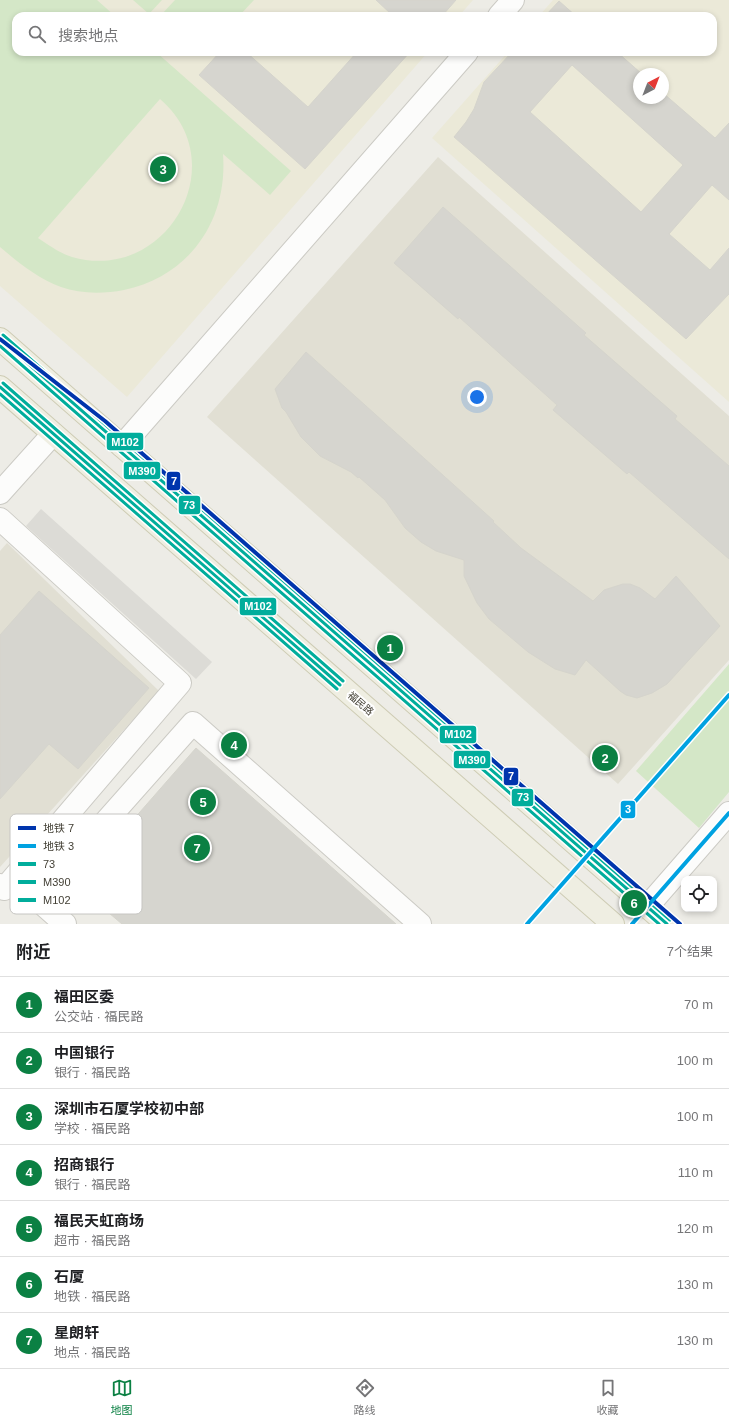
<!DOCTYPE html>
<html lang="zh">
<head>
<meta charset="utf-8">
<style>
  :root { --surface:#fff; --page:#f2f2f2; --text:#202124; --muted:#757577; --line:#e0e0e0; --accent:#0b8043 }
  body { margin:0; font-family:Helvetica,"Noto Sans SC",sans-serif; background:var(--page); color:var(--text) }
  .controls { position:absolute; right:12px; bottom:12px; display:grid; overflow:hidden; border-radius:8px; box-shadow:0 2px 6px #0003 }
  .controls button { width:36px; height:36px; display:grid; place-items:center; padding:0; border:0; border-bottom:1px solid var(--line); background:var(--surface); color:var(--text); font:20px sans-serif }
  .compass { position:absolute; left:633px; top:68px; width:36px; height:36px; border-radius:50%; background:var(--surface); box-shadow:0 2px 6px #0003; rotate:42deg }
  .you { position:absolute; left:477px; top:397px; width:14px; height:14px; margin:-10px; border:3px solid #fff; border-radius:50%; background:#1a73e8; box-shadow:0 0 0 6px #1a73e833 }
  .badge { display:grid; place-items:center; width:26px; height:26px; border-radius:50%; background:var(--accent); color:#fff; font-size:13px; font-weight:700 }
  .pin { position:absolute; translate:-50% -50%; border:2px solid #fff; box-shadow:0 1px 4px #0006 }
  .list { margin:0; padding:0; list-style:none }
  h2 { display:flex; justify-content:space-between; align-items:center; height:52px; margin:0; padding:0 16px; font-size:17px }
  h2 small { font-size:13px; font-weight:400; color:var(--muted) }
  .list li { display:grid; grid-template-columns:26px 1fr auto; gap:12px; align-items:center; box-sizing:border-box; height:56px; padding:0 16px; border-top:1px solid var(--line) }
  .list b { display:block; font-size:15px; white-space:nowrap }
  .list p { margin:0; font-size:13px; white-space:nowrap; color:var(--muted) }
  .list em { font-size:13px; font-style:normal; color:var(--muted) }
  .icon { flex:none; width:22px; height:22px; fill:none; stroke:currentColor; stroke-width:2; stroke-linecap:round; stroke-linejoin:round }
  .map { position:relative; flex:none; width:729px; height:924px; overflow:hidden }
  .search { position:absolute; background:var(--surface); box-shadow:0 2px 6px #0003; left:12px; right:12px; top:12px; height:44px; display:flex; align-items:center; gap:10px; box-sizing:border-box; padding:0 14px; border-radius:12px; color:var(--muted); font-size:15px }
  .sheet { height:444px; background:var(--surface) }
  nav { display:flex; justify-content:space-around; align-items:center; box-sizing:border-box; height:56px; border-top:1px solid var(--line); background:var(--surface); font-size:11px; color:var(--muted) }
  nav a { display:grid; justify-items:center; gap:2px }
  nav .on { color:var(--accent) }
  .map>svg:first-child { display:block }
  .residential { fill:#e1dfd3 }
  .education { fill:#ebe9d8; fill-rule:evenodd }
  .green { fill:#d4e7c7; fill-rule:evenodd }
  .parking { fill:#dcdbd6 }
  .building { fill:#d6d5cf; stroke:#d5d4cc; fill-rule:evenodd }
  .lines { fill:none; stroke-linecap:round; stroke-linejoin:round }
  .minor-casing { stroke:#cbcac4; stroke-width:24 }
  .major-casing { stroke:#ceccb4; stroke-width:24 }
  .minor { stroke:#fcfcfb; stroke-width:22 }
  .major { stroke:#efeee2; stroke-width:22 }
  .bus-1-casing { stroke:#fff; stroke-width:6 }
  .bus-2-casing { stroke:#fff; stroke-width:6 }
  .bus-3-casing { stroke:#fff; stroke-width:6 }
  .bus-1 { stroke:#01ad9c; stroke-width:3 }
  .bus-2 { stroke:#01ad9c; stroke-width:3 }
  .bus-3 { stroke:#01ad9c; stroke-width:3 }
  .metro-1-casing { stroke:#fff; stroke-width:7 }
  .metro-2-casing { stroke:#fff; stroke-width:7 }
  .metro-1 { stroke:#0035ad; stroke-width:4 }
  .metro-2 { stroke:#00a2e1; stroke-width:4 }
  .labels { text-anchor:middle; stroke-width:4; stroke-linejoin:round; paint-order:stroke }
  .street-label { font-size:10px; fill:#423f34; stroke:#fff }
  .key { fill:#fff; stroke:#c6c5c2; stroke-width:1 }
  .key-label { font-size:11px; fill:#423f34 }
  .line-badge { stroke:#fff; stroke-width:1.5 }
  .badge-label { font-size:11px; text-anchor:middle; font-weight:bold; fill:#fff }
</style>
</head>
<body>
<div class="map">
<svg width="729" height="924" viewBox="0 0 729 924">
  <rect width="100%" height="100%" fill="#edece6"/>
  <!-- residential -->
  <path class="residential" d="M 438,157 L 729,416 L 729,660 L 618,784 L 207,417 Z
    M 7,543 L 159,691 L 0,867 L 0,551 Z"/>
  <!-- education -->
  <path class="education" d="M 0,0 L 473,0 L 459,16 L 16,16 L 16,52 L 428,52 L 127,397 L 0,286 Z
    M 553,0 L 729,0 L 729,402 L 432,138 L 508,52 L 713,52 L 713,16 L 539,16 ZM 639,74 L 663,74 L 663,98 L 639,98 Z"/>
  <!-- green -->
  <path class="green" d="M 0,0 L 97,0 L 115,16 L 16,16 L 16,52 L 156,52 L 291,171 L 270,195 L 223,154 C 228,220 190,276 124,290 C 103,294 80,294 61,287 C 37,278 19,263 0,247 ZM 160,99 C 235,163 167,284 72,257 C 59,253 49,245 38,238 Z
    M 133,0 L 162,0 L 149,14 Z
    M 175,0 L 254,0 L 239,16 L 160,16 Z
    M 729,664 L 729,792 L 699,828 L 636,771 Z"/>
  <!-- parking -->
  <path class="parking" d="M 41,509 L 212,662 L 196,679 L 26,526 Z"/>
  <!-- building -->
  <path class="building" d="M 376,0 L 456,0 L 442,16 L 390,16 L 391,14 Z
    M 559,1 L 576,16 L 545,16 Z
    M 220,52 L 246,52 L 308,107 L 357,52 L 410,52 L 305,169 L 199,75 Z
    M 512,52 L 617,52 L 642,74 L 639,74 L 639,98 L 663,98 L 663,93 L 715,138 L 729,123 L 729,200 L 712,185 L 669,234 L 710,270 L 729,248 L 729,294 L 686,339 L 454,137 L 466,122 L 474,109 L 484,82 ZM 572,65 L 683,165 L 641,212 L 530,112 Z
    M 443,207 L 586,333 L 584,335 L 677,416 L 675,419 L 729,466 L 729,559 L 629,472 L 627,474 L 553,410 L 557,405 L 459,317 L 458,319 L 394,263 Z
    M 306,352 L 494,521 L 493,522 L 521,548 L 593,601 L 604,590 L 623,584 L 630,584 L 640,588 L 655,599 L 676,576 L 720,626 L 667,684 L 652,693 L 637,698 L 626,695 L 620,691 L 586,660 L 575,675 L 555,669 L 528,652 L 489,619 L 477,603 L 464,576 L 464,560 L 436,551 L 421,542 L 405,528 L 385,500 L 359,477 L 358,478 L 351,472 L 320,456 L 301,437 L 286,412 L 282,408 L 275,389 Z
    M 39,591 L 149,688 L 78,769 L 49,744 L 0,799 L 0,635 Z
    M 196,748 L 320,857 L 396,924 L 122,924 L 76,885 Z"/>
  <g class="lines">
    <!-- minor casing -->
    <g class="minor-casing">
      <path id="minor" d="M 499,16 L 513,0
        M 122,446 L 467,52
        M 0,493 L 53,434
        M 0,519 L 180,683 L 4,889 L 0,885
        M 647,907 L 729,813
        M 65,924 L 37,899 L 193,723 L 420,924"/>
    </g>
    <!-- major casing -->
    <g class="major-casing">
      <path id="major" d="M 0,339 L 667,924
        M 0,387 L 613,924"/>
    </g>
    <!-- minor -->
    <use href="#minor" class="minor"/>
    <!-- major -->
    <use href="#major" class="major"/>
    <!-- bus-1 casing -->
    <g class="bus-1-casing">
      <path id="bus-1" d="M 0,339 L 667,924
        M 0,387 L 340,685"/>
    </g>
    <!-- bus-2 casing -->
    <g class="bus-2-casing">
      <path id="bus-2" d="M 0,346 L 659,924
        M 0,394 L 337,689"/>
    </g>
    <!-- bus-3 casing -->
    <g class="bus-3-casing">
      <path id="bus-3" d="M 3,335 L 670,920
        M 3,383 L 343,681"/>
    </g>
    <!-- bus-1 -->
    <use href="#bus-1" class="bus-1"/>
    <!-- bus-2 -->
    <use href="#bus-2" class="bus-2"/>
    <!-- bus-3 -->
    <use href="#bus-3" class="bus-3"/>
    <!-- metro-1 casing -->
    <g class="metro-1-casing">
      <path id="metro-1" d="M 0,339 L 105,421 L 680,924"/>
    </g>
    <!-- metro-2 casing -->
    <g class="metro-2-casing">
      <path id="metro-2" d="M 527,924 L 729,695
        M 632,924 L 729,813"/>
    </g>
    <!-- metro-1 -->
    <use href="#metro-1" class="metro-1"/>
    <!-- metro-2 -->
    <use href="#metro-2" class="metro-2"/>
  </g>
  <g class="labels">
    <!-- street labels -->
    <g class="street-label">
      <text transform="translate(361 703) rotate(41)" y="4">福民路</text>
    </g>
  </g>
  <!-- legend -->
  <rect x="10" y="814" width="132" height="100" rx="6" class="key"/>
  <rect x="18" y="826" width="18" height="4" fill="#0035ad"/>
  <rect x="18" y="844" width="18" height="4" fill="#00a2e1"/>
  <rect x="18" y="862" width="18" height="4" fill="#01ad9c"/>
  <rect x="18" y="880" width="18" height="4" fill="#01ad9c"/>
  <rect x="18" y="898" width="18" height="4" fill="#01ad9c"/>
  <g class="key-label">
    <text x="43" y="832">地铁 7</text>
    <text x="43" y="850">地铁 3</text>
    <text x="43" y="868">73</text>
    <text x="43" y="886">M390</text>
    <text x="43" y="904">M102</text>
  </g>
  <g class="line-badge">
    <rect x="106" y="432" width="38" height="19" rx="4" fill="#01ad9c"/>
    <rect x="123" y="461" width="38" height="19" rx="4" fill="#01ad9c"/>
    <rect x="166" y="471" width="15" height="20" rx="4" fill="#0035ad"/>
    <rect x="178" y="495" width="23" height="20" rx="4" fill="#01ad9c"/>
    <rect x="239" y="597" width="38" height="19" rx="4" fill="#01ad9c"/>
    <rect x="439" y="725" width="38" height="19" rx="4" fill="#01ad9c"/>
    <rect x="453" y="750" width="38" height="19" rx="4" fill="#01ad9c"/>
    <rect x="503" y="767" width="16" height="19" rx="4" fill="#0035ad"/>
    <rect x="511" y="788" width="23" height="19" rx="4" fill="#01ad9c"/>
    <rect x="620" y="800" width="16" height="19" rx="4" fill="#00a2e1"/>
  </g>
  <g class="badge-label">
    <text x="125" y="446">M102</text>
    <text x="142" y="475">M390</text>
    <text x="174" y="485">7</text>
    <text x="189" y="509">73</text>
    <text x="258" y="610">M102</text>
    <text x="458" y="738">M102</text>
    <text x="472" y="764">M390</text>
    <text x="511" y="780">7</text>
    <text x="523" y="801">73</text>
    <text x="628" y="813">3</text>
  </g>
</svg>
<div class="controls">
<button><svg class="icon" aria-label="locate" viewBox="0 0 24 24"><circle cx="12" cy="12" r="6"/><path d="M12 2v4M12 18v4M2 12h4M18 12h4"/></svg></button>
</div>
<svg class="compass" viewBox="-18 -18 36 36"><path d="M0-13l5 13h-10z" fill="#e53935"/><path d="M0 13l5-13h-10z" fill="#757577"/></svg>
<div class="you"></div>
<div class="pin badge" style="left:390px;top:648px">1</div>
<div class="pin badge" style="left:605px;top:758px">2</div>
<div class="pin badge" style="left:163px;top:169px">3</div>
<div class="pin badge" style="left:234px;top:745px">4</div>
<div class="pin badge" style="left:203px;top:802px">5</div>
<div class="pin badge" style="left:634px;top:903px">6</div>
<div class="pin badge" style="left:197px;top:848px">7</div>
<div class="search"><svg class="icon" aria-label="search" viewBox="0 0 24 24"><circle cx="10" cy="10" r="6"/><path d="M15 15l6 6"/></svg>搜索地点</div>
</div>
<section class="sheet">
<h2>附近<small>7个结果</small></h2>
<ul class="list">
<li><span class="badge">1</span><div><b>福田区委</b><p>公交站 · 福民路</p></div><em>70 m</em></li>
<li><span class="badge">2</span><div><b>中国银行</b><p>银行 · 福民路</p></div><em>100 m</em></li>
<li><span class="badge">3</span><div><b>深圳市石厦学校初中部</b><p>学校 · 福民路</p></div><em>100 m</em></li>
<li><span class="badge">4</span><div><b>招商银行</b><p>银行 · 福民路</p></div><em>110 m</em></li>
<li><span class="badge">5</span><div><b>福民天虹商场</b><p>超市 · 福民路</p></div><em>120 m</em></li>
<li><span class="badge">6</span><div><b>石厦</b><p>地铁 · 福民路</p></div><em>130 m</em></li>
<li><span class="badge">7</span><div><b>星朗轩</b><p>地点 · 福民路</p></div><em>130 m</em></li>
</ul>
</section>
<nav>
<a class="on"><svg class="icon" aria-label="map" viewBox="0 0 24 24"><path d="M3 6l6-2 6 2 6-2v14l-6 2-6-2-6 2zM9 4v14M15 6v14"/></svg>地图</a>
<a><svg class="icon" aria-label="directions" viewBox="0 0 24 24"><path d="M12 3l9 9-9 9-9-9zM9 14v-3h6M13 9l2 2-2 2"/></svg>路线</a>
<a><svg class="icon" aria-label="saved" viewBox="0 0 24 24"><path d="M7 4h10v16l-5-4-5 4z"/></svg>收藏</a>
</nav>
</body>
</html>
